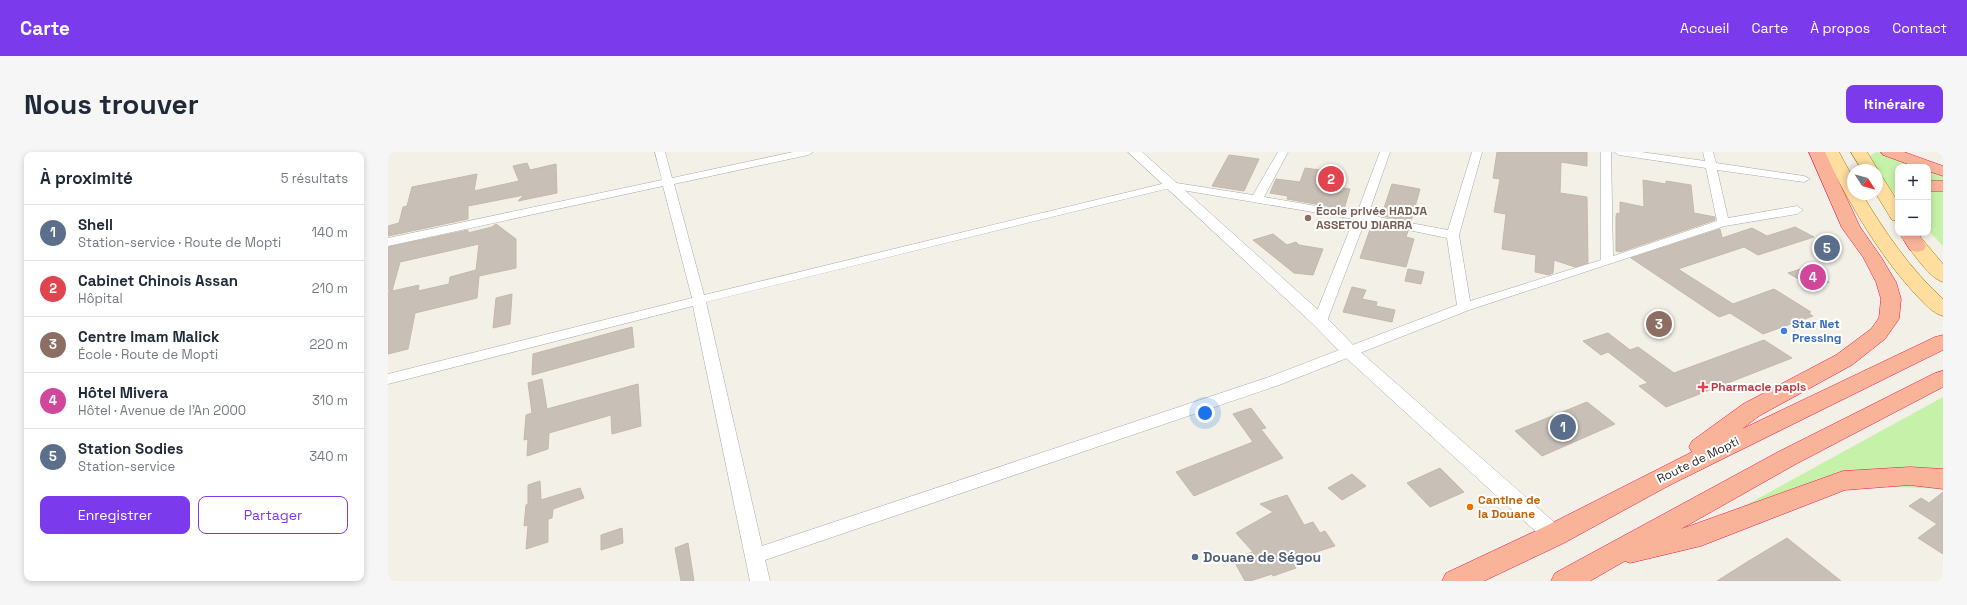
<!DOCTYPE html>
<html lang="fr">
<head>
<meta charset="utf-8">
<style>
  :root { --surface:#fff; --page:#f6f6f7; --text:#1f2937; --muted:#747a83; --line:#e0e1e3; --accent:#7c3aed }
  body { margin:0; font-family:"Space Grotesk",sans-serif; background:var(--page); color:var(--text) }
  .controls { position:absolute; right:12px; top:12px; display:grid; overflow:hidden; border-radius:8px; box-shadow:0 2px 6px #0003 }
  .controls button { width:36px; height:36px; display:grid; place-items:center; padding:0; border:0; border-bottom:1px solid var(--line); background:var(--surface); color:var(--text); font:20px sans-serif }
  .compass { position:absolute; left:1459px; top:12px; width:36px; height:36px; border-radius:50%; background:var(--surface); box-shadow:0 2px 6px #0003; rotate:126deg }
  .you { position:absolute; left:817px; top:261px; width:14px; height:14px; margin:-10px; border:3px solid #fff; border-radius:50%; background:#1a73e8; box-shadow:0 0 0 6px #1a73e833 }
  .badge { display:grid; place-items:center; width:26px; height:26px; border-radius:50%; background:var(--accent); color:#fff; font-size:13px; font-weight:700 }
  .pin { position:absolute; translate:-50% -50%; border:2px solid #fff; box-shadow:0 1px 4px #0006 }
  .list { margin:0; padding:0; list-style:none }
  h2 { display:flex; justify-content:space-between; align-items:center; height:52px; margin:0; padding:0 16px; font-size:17px }
  h2 small { font-size:13px; font-weight:400; color:var(--muted) }
  .list li { display:grid; grid-template-columns:26px 1fr auto; gap:12px; align-items:center; box-sizing:border-box; height:56px; padding:0 16px; border-top:1px solid var(--line) }
  .list b { display:block; font-size:15px; white-space:nowrap }
  .list p { margin:0; font-size:13px; white-space:nowrap; color:var(--muted) }
  .list em { font-size:13px; font-style:normal; color:var(--muted) }
  .actions { display:flex; gap:8px; padding:12px 16px }
  .actions a { flex:1; padding:9px 0; border:1px solid var(--accent); border-radius:8px; text-align:center; font-size:14px; color:var(--accent) }
  .actions .main { background:var(--accent); color:#fff }
  .map { position:relative; flex:none; width:1555px; height:429px; overflow:hidden; border-radius:8px }
  header { display:flex; align-items:center; gap:24px; box-sizing:border-box; height:56px; padding:0 20px; background:var(--accent); color:#fff }
  header strong { font-size:19px }
  nav { display:flex; gap:22px; margin-inline-start:auto; font-size:14px }
  .intro { display:flex; align-items:center; justify-content:space-between; box-sizing:border-box; height:96px; padding:0 24px }
  h1 { margin:0; font-size:28px }
  .button { padding:10px 18px; border-radius:8px; background:var(--accent); color:#fff; font-size:14px; font-weight:700 }
  main { display:flex; gap:24px; padding:0 24px }
  aside { flex:1; background:var(--surface); border-radius:8px; box-shadow:0 2px 6px #0003 }
  .map>svg:first-child { display:block }
  .grass { fill:#c6f1a9 }
  .building { fill:#c8bfb6; stroke:#c6b8a8 }
  .lines { fill:none; stroke-linecap:round; stroke-linejoin:round }
  .minor-casing { stroke:#a8a8a8; stroke-width:1 }
  .tertiary-casing { stroke:#a8a8a8; stroke-width:1 }
  .primary-casing { stroke:#9f7800; stroke-width:1 }
  .trunk-casing { stroke:#ee174d; stroke-width:1 }
  .minor { fill:#fff; fill-rule:evenodd }
  .tertiary { fill:#fff; fill-rule:evenodd }
  .primary { fill:#ffdea0; fill-rule:evenodd }
  .trunk { fill:#f8b399; fill-rule:evenodd }
  .education-dot { fill:#8d6e63; stroke:#fff; stroke-width:1.5 }
  .shop-dot { fill:#3f7fe0; stroke:#fff; stroke-width:1.5 }
  .health-dot { fill:#e0444e; stroke:#fff; stroke-width:1.5 }
  .food-dot { fill:#e8710a; stroke:#fff; stroke-width:1.5 }
  .service-dot { fill:#5c6f8a; stroke:#fff; stroke-width:1.5 }
  .labels { text-anchor:middle; stroke-width:4; stroke-linejoin:round; paint-order:stroke }
  .education-label { font-size:12px; font-weight:bold; fill:#785e54; stroke:#fff; text-anchor:start }
  .shop-label { font-size:12px; font-weight:bold; fill:#366cbe; stroke:#fff; text-anchor:start }
  .health-label { font-size:12px; font-weight:bold; fill:#be3a42; stroke:#fff; text-anchor:start }
  .street-label { font-size:12px; fill:#212121; stroke:#fff }
  .food-label { font-size:12px; font-weight:bold; fill:#c56008; stroke:#fff; text-anchor:start }
  .near-service-label { font-size:14px; font-weight:bold; fill:#4e5e75; stroke:#fff; text-anchor:start }
</style>
</head>
<body>
<header>
<strong>Carte</strong>
<nav><a>Accueil</a><a>Carte</a><a>À propos</a><a>Contact</a></nav>
</header>
<div class="intro"><h1>Nous trouver</h1><a class="button">Itinéraire</a></div>
<main>
<aside>
<h2>À proximité<small>5 résultats</small></h2>
<ul class="list">
<li><span class="badge" style="background:#5c6f8a">1</span><div><b>Shell</b><p>Station-service · Route de Mopti</p></div><em>140 m</em></li>
<li><span class="badge" style="background:#e0444e">2</span><div><b>Cabinet Chinois Assan</b><p>Hôpital</p></div><em>210 m</em></li>
<li><span class="badge" style="background:#8d6e63">3</span><div><b>Centre Imam Malick</b><p>École · Route de Mopti</p></div><em>220 m</em></li>
<li><span class="badge" style="background:#d1479c">4</span><div><b>Hôtel Mivera</b><p>Hôtel · Avenue de l'An 2000</p></div><em>310 m</em></li>
<li><span class="badge" style="background:#5c6f8a">5</span><div><b>Station Sodies</b><p>Station-service</p></div><em>340 m</em></li>
</ul>
<div class="actions"><a class="main">Enregistrer</a><a>Partager</a></div>
</aside>
<div class="map">
<svg width="1555" height="429" viewBox="0 0 1555 429">
  <rect width="100%" height="100%" fill="#f2f0e7"/>
  <!-- grass -->
  <path class="grass" d="M 1489,0 L 1555,19 L 1555,94 L 1540,78 L 1540,15 L 1510,15 L 1510,45 L 1489,23 L 1489,18 L 1475,7 Z
    M 1555,245 L 1555,337 L 1442,332 L 1320,374 Z"/>
  <!-- building -->
  <path class="building" d="M 1109,0 L 1199,0 L 1199,14 L 1173,10 L 1172,41 L 1199,45 L 1200,111 L 1187,115 L 1166,108 L 1165,121 L 1161,123 L 1147,120 L 1148,103 L 1114,97 L 1118,62 L 1106,60 L 1112,27 L 1105,26 Z
    M 841,3 L 871,7 L 856,39 L 824,34 Z
    M 139,11 L 142,18 L 168,12 L 169,41 L 130,49 L 136,43 L 80,54 L 80,67 L 0,84 L 0,74 L 11,71 L 15,55 L 19,54 L 24,35 L 89,22 L 86,39 L 131,29 L 125,14 Z
    M 917,16 L 932,18 L 927,32 L 962,37 L 956,57 L 899,47 L 900,44 L 882,41 L 888,27 L 912,30 Z
    M 1255,28 L 1278,32 L 1278,29 L 1303,33 L 1306,61 L 1327,65 L 1327,68 L 1232,100 L 1228,99 L 1228,64 L 1229,61 L 1232,62 L 1232,50 L 1256,55 Z
    M 1004,32 L 1032,37 L 1023,69 L 987,63 L 989,58 L 995,59 Z
    M 108,72 L 128,87 L 128,116 L 91,124 L 89,146 L 27,161 L 20,197 L 0,202 L 0,140 L 31,133 L 30,139 L 61,132 L 62,125 L 88,118 L 91,92 L 12,110 L 4,139 L 0,138 L 0,95 L 80,78 L 80,81 L 104,75 Z
    M 984,72 L 1020,79 L 1018,85 L 1026,87 L 1018,115 L 972,106 Z
    M 1407,75 L 1426,85 L 1370,103 L 1356,95 L 1290,117 L 1345,152 L 1386,137 L 1423,160 L 1420,161 L 1425,164 L 1375,182 L 1342,161 L 1331,165 L 1243,106 L 1332,77 L 1334,86 L 1364,76 L 1379,84 Z
    M 885,82 L 899,93 L 908,90 L 911,93 L 935,97 L 925,123 L 906,121 L 865,88 Z
    M 1416,116 L 1441,130 L 1426,136 L 1400,121 Z
    M 1020,117 L 1036,120 L 1033,132 L 1017,129 Z
    M 964,135 L 978,138 L 974,147 L 989,150 L 988,154 L 1007,158 L 1004,170 L 955,160 Z
    M 124,142 L 122,172 L 105,176 L 108,146 Z
    M 244,175 L 246,195 L 144,223 L 145,202 Z
    M 1220,181 L 1242,198 L 1250,195 L 1286,221 L 1376,188 L 1404,206 L 1278,255 L 1251,234 L 1260,231 L 1220,200 L 1213,203 L 1195,189 Z
    M 154,227 L 159,257 L 250,232 L 253,274 L 224,282 L 223,263 L 161,281 L 160,297 L 139,304 L 140,287 L 136,288 L 138,263 L 144,261 L 140,231 Z
    M 1199,250 L 1227,272 L 1154,304 L 1127,279 Z
    M 863,256 L 878,276 L 873,277 L 895,306 L 806,344 L 788,320 L 865,290 L 845,262 Z
    M 1052,316 L 1076,340 L 1042,355 L 1019,331 Z
    M 964,322 L 978,334 L 954,348 L 940,336 Z
    M 152,329 L 153,348 L 192,336 L 196,346 L 165,357 L 164,366 L 160,367 L 160,390 L 138,397 L 140,373 L 136,374 L 138,353 L 140,352 L 140,333 Z
    M 1555,340 L 1555,402 L 1530,386 L 1549,372 L 1521,354 L 1533,346 L 1541,351 Z
    M 899,343 L 916,373 L 925,370 L 932,381 L 937,379 L 947,394 L 903,408 L 908,416 L 885,424 L 884,422 L 862,429 L 857,429 L 845,407 L 865,400 L 848,381 L 885,360 L 872,352 Z
    M 234,376 L 235,391 L 213,398 L 213,383 Z
    M 1399,386 L 1453,429 L 1329,429 L 1359,410 Z
    M 300,391 L 306,429 L 293,429 L 287,396 Z"/>
  <g class="lines">
    <!-- minor casing -->
    <g class="minor-casing">
      <path id="minor" d="M 267,0 L 277,0 L 284,26 L 405,0 L 425,0 L 420,3 L 286,32 L 316,143 L 782,30 L 865,43 L 890,0 L 900,0 L 876,45 L 969,61 L 992,0 L 1002,0 L 980,63 L 1060,78 L 1084,0 L 1094,0 L 1071,83 L 1082,149 L 1213,108 L 1213,0 L 1223,0 L 1225,104 L 1329,69 L 1318,16 L 1231,3 L 1226,0 L 1253,0 L 1317,9 L 1315,0 L 1325,0 L 1328,11 L 1416,24 L 1422,27 L 1416,30 L 1329,18 L 1340,66 L 1409,54 L 1415,58 L 1409,62 L 1337,74 L 1081,158 L 891,233 L 377,408 L 382,429 L 362,429 L 305,154 L 0,232 L 0,222 L 304,146 L 275,34 L 0,94 L 0,86 L 274,28 ZM 782,36 L 966,67 L 925,169 L 927,172 L 937,172 L 939,169 L 977,69 L 1059,86 L 1069,153 L 881,225 L 374,394 L 318,150 Z"/>
    </g>
    <!-- tertiary casing -->
    <g class="tertiary-casing">
      <path id="tertiary" d="M 740,0 L 754,0 L 938,165 L 968,196 L 1174,377 L 1177,383 L 1174,389 L 1166,392 L 1158,389 L 956,204 L 926,173 Z"/>
    </g>
    <!-- primary casing -->
    <g class="primary-casing">
      <path id="primary" d="M 1435,0 L 1451,0 L 1465,26 L 1465,42 L 1474,42 C 1497,80 1522,117 1555,147 L 1555,164 C 1544,161 1537,152 1529,144 C 1489,101 1462,51 1435,0 Z
        M 1463,0 L 1479,0 L 1490,18 L 1489,20 L 1489,18 L 1474,18 Z
        M 1489,25 L 1495,26 L 1510,50 L 1510,69 L 1504,68 L 1488,42 Z
        M 1511,81 L 1529,81 L 1555,112 L 1555,130 C 1540,126 1520,94 1511,81 Z"/>
    </g>
    <!-- trunk casing -->
    <g class="trunk-casing">
      <path id="trunk" d="M 1421,0 L 1437,0 L 1472,75 L 1493,105 L 1508,130 L 1513,147 L 1511,167 L 1497,187 L 1464,213 L 1371,264 L 1354,277 L 1547,185 L 1555,183 L 1555,198 L 1282,333 L 1176,391 L 1096,429 L 1054,429 L 1058,421 L 1156,375 L 1304,300 L 1301,295 L 1304,289 L 1355,252 L 1448,203 L 1483,177 L 1491,166 L 1493,147 L 1488,130 L 1475,105 L 1454,76 Z
        M 1493,0 L 1516,0 L 1555,14 L 1555,24 L 1540,19 L 1540,15 L 1528,15 L 1495,3 Z
        M 1540,29 L 1555,29 L 1555,39 L 1540,39 Z
        M 1512,81 L 1530,81 L 1538,94 L 1536,98 L 1529,100 L 1522,98 Z
        M 1555,219 L 1555,235 L 1408,312 L 1293,377 L 1455,319 L 1522,315 L 1555,317 L 1555,337 L 1522,333 L 1457,338 L 1313,394 L 1242,411 L 1237,409 L 1202,429 L 1163,429 L 1167,421 L 1390,300 L 1547,221 Z"/>
    </g>
    <!-- minor -->
    <use href="#minor" class="minor"/>
    <!-- tertiary -->
    <use href="#tertiary" class="tertiary"/>
    <!-- primary -->
    <use href="#primary" class="primary"/>
    <!-- trunk -->
    <use href="#trunk" class="trunk"/>
  </g>
  <!-- markers -->
  <circle class="education-dot" cx="920" cy="66" r="4"/>
  <circle class="shop-dot" cx="1396" cy="179" r="4"/>
  <path class="health-dot" d="M1313 229h4v4h4v4h-4v4h-4v-4h-4v-4h4z"/>
  <circle class="food-dot" cx="1082" cy="355" r="4"/>
  <circle class="service-dot" cx="807" cy="405" r="4"/>
  <g class="labels">
    <!-- education labels -->
    <g class="education-label">
      <text x="928" y="63">École privée HADJA<tspan x="928" dy="14">ASSETOU DIARRA</tspan></text>
    </g>
    <!-- shop labels -->
    <g class="shop-label">
      <text x="1404" y="176">Star Net<tspan x="1404" dy="14">Pressing</tspan></text>
    </g>
    <!-- health labels -->
    <g class="health-label">
      <text x="1323" y="239">Pharmacie papis</text>
    </g>
    <!-- street labels -->
    <g class="street-label">
      <text transform="translate(1310 308) rotate(-26)" y="4">Route de Mopti</text>
    </g>
    <!-- food labels -->
    <g class="food-label">
      <text x="1090" y="352">Cantine de<tspan x="1090" dy="14">la Douane</tspan></text>
    </g>
    <!-- near-service labels -->
    <g class="near-service-label">
      <text x="815" y="410">Douane de Ségou</text>
    </g>
  </g>
</svg>
<div class="controls">
<button>+</button>
<button>−</button>
</div>
<svg class="compass" viewBox="-18 -18 36 36"><path d="M0-13l5 13h-10z" fill="#e53935"/><path d="M0 13l5-13h-10z" fill="#747a83"/></svg>
<div class="you"></div>
<div class="pin badge" style="left:1175px;top:275px;background:#5c6f8a">1</div>
<div class="pin badge" style="left:943px;top:27px;background:#e0444e">2</div>
<div class="pin badge" style="left:1271px;top:172px;background:#8d6e63">3</div>
<div class="pin badge" style="left:1425px;top:125px;background:#d1479c">4</div>
<div class="pin badge" style="left:1439px;top:96px;background:#5c6f8a">5</div>
</div>
</main>
</body>
</html>
